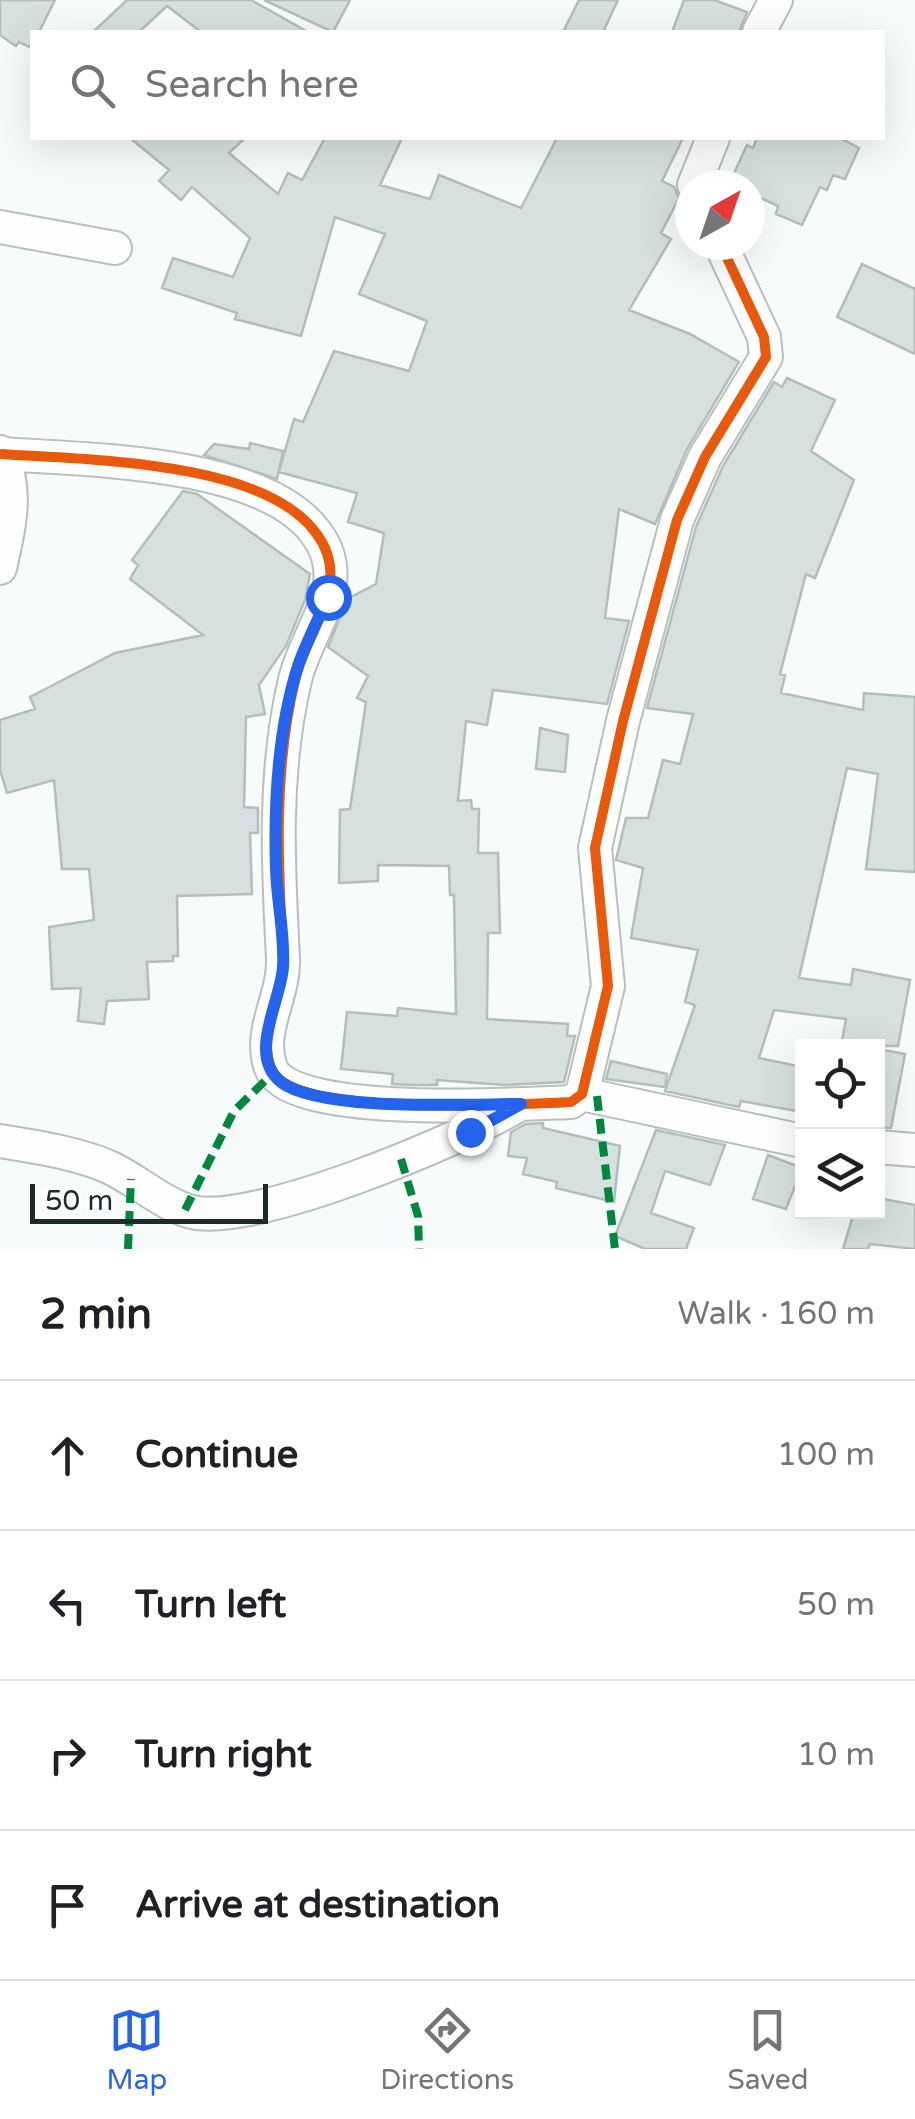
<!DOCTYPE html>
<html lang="en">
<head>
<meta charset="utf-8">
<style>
  :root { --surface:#fff; --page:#f2f2f2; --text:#202124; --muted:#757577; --line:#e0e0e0; --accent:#2563eb }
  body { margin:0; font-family:"Varela Round",sans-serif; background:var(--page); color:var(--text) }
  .controls { position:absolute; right:30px; bottom:30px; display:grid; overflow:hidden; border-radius:0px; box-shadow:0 10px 40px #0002 }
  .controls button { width:90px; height:90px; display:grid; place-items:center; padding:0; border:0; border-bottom:2px solid var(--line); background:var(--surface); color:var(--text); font:50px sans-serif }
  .compass { position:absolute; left:675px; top:170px; width:90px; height:90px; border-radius:50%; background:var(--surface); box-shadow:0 10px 40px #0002; rotate:40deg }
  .scale { position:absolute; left:30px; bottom:25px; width:238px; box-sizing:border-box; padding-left:10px; border:5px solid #1a2b28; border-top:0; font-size:28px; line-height:35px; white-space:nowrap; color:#1a2b28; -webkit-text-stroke:8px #fff; paint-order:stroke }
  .stop { position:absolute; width:30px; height:30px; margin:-22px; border:8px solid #2563eb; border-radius:50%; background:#fff }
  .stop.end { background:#2563eb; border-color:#fff; box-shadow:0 2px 10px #0008 }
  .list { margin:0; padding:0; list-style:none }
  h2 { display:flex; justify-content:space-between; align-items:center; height:130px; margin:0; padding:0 40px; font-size:42px }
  h2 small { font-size:32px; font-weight:400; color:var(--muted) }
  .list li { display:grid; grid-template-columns:65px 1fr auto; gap:30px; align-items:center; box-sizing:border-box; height:150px; padding:0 40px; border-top:2px solid var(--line) }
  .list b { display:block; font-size:38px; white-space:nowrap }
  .list em { font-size:32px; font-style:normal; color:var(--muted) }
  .icon { flex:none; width:55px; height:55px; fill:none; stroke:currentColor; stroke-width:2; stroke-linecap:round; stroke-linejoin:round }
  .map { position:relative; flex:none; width:915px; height:1249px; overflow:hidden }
  .search { position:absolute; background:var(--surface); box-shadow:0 10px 40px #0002; left:30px; right:30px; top:30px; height:110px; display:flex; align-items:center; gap:25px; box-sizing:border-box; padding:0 35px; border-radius:0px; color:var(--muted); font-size:38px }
  .sheet { height:730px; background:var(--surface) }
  nav { display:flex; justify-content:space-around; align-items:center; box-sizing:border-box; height:140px; border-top:2px solid var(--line); background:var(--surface); font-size:28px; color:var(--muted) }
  nav a { display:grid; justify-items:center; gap:5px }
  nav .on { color:var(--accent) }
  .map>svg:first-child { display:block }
  .building { fill:#d6e1df; stroke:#b3bdbc; stroke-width:2.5 }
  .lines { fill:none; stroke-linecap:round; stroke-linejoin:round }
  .minor-casing { stroke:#b7c0bf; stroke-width:36 }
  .minor { stroke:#fefefe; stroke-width:32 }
  .quiet { stroke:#00873e; stroke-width:8; stroke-dasharray:15 8; stroke-linecap:butt }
  .cycleway-casing { stroke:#fff; stroke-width:16 }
  .cycleway { stroke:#e8590c; stroke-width:10 }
  .route { stroke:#2563eb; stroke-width:12 }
</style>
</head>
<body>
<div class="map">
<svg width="915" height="1249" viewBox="0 0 915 1249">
  <rect width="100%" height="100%" fill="#f7fbfb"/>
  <!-- building -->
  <path class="building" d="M 0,0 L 55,0 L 39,32 L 32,32 L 32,48 L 19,42 L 16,46 L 0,35 Z
    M 127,0 L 251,0 L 308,32 L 201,32 L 167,6 L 139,32 L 93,32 Z
    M 264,0 L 350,0 L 333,32 Z
    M 579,0 L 618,0 L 603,32 L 563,32 Z
    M 684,0 L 714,0 L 747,12 L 739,32 L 672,32 Z
    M 130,138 L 245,138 L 229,153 L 278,194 L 288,173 L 302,180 L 325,138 L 402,138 L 380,185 L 430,199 L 439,175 L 521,208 L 557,138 L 683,138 L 662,181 L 674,187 L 679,198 L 661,233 L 671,239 L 629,310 L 690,334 L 739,362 L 687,449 L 655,524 L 619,509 L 605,618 L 629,621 L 607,704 L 493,690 L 487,725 L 466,721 L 458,801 L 471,800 L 472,809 L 479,809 L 478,853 L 498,853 L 500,933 L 488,933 L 487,1019 L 568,1024 L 567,1036 L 575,1036 L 564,1082 L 505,1085 L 437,1080 L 437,1085 L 410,1085 L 392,1084 L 393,1074 L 341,1069 L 347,1012 L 397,1016 L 398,1008 L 456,1014 L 454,895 L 450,895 L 449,866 L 378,865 L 378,881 L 339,883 L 340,810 L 350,809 L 366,702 L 357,698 L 368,676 L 328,647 L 347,599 L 376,584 L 384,533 L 348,522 L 357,493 L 279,472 L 294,419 L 303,422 L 334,351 L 409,371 L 427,321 L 359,294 L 385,234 L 335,217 L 301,336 L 235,319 L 237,313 L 162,288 L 173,258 L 233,277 L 250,238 L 192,187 L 181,200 L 159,181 L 169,170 Z
    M 757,138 L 840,138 L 859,148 L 845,179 L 833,175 L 827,190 L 820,187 L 802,225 L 776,214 L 778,206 L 750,193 L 750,185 L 729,184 L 747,145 L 753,148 Z
    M 862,264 L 915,289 L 915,354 L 837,317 Z
    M 787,378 L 835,400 L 811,451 L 854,480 L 815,578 L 806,574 L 780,674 L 785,675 L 781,693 L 863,710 L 864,693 L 915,697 L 915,872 L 866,869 L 878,774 L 847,768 L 799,978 L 851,985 L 853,969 L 910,980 L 898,1046 L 841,1046 L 846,1019 L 774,1010 L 759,1058 L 802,1067 L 802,1112 L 741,1101 L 739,1107 L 665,1091 L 695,1005 L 685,1002 L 698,950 L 631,938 L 643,868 L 616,860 L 626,818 L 648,818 L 663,760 L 680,764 L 693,714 L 647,708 L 696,527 L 723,466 L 774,382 L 782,387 Z
    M 250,443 L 283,451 L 277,479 L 204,455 L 214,444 L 249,449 Z
    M 183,491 L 197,494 L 310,574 L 305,600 L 286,646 L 259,685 L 265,714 L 246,717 L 244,807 L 258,808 L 258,833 L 250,833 L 252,894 L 177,896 L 178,956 L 173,956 L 173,961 L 147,962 L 149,999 L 107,1001 L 104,1024 L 78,1021 L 81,988 L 52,989 L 49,927 L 94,920 L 89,869 L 62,869 L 54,780 L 7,793 L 0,770 L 0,720 L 35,709 L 30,697 L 115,653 L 203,635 L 130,579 L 138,565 L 132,560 Z
    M 540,728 L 568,735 L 565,772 L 536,769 Z
    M 878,1049 L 905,1054 L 891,1128 L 878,1127 Z
    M 611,1061 L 667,1074 L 665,1087 L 606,1079 Z
    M 543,1123 L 543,1128 L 620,1146 L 614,1202 L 556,1188 L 557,1182 L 523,1174 L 527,1158 L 508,1156 L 511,1132 L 526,1124 Z
    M 656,1130 L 725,1145 L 710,1185 L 665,1171 L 651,1213 L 694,1228 L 686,1249 L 645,1249 L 615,1236 Z
    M 768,1155 L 802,1168 L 786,1209 L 753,1199 Z
    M 878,1198 L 915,1205 L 915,1249 L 870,1244 L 868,1249 L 843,1249 L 854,1212 L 878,1212 Z"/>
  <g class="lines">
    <!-- minor casing -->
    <g class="minor-casing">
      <path id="minor" d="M 759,32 L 776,0
        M 694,185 L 713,138
        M 0,227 L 115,248
        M 0,452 C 19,489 9,529 0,568
        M 2,454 C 85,460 263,460 316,533 C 354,583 307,629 295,680 C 273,773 278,864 283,958 C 285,996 257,1031 271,1068 C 290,1119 521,1104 571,1102 L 582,1094 L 608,986 L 595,848 L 623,721 L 677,520 L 705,457 L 766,357 L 764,337 L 721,245
        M 582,1094 L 802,1141
        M 0,1141 C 36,1147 78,1153 111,1168 C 138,1181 164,1205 192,1212 C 253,1227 460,1140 517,1106
        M 878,1147 L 915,1150"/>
    </g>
    <!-- minor -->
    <use href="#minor" class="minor"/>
    <!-- quiet -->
    <path class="quiet" d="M 597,1096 L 615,1249
      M 401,1159 L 418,1216 L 419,1249
      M 185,1210 L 234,1111 L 273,1073
      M 128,1249 L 131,1179"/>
    <!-- cycleway casing -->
    <g class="cycleway-casing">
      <path id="cycleway" d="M 2,454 C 85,460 263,460 316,533 C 354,583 307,629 295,680 C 273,773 278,864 283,958 C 285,996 257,1031 271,1068 C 290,1119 521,1104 571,1102 L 582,1094 L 608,986 L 595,848 L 623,721 L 677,520 L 705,457 L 766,357 L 764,337 L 721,245"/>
    </g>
    <!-- cycleway -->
    <use href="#cycleway" class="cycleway"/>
  </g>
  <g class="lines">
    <!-- route -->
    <path class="route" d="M 328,597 C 318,620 306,643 298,666 C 278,729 274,804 276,869 C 277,902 285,935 283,967 C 281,1001 247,1055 281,1082 C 320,1112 469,1104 521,1104 L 470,1132"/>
  </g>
</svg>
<div class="controls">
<button><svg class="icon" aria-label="locate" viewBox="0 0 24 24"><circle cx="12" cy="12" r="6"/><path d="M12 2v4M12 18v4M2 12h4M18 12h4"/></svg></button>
<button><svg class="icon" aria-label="layers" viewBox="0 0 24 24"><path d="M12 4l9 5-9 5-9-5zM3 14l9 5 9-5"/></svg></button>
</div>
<svg class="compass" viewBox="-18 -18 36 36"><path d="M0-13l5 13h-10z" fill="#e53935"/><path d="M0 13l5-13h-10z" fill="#757577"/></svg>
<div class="scale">50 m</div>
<div class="stop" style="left:328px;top:597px"></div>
<div class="stop end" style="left:470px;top:1132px"></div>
<div class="search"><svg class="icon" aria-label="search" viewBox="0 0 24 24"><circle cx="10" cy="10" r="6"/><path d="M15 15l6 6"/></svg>Search here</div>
</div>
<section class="sheet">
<h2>2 min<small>Walk · 160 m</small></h2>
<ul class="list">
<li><svg class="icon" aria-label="ahead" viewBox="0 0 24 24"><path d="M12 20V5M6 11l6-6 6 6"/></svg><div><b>Continue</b></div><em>100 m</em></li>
<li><svg class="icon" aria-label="left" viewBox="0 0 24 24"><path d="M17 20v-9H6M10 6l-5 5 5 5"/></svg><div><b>Turn left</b></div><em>50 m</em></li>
<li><svg class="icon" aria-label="right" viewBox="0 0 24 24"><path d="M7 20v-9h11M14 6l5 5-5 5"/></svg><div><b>Turn right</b></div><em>10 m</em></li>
<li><svg class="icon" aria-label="arrive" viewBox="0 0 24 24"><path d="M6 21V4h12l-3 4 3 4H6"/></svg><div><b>Arrive at destination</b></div></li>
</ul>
</section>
<nav>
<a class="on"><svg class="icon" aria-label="map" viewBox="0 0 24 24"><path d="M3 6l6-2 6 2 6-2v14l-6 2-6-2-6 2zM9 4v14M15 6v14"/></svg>Map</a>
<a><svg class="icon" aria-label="directions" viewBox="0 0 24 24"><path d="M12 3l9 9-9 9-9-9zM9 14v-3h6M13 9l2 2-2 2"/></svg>Directions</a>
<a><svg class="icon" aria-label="saved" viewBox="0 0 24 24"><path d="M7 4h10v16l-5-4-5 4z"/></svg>Saved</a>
</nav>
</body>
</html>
